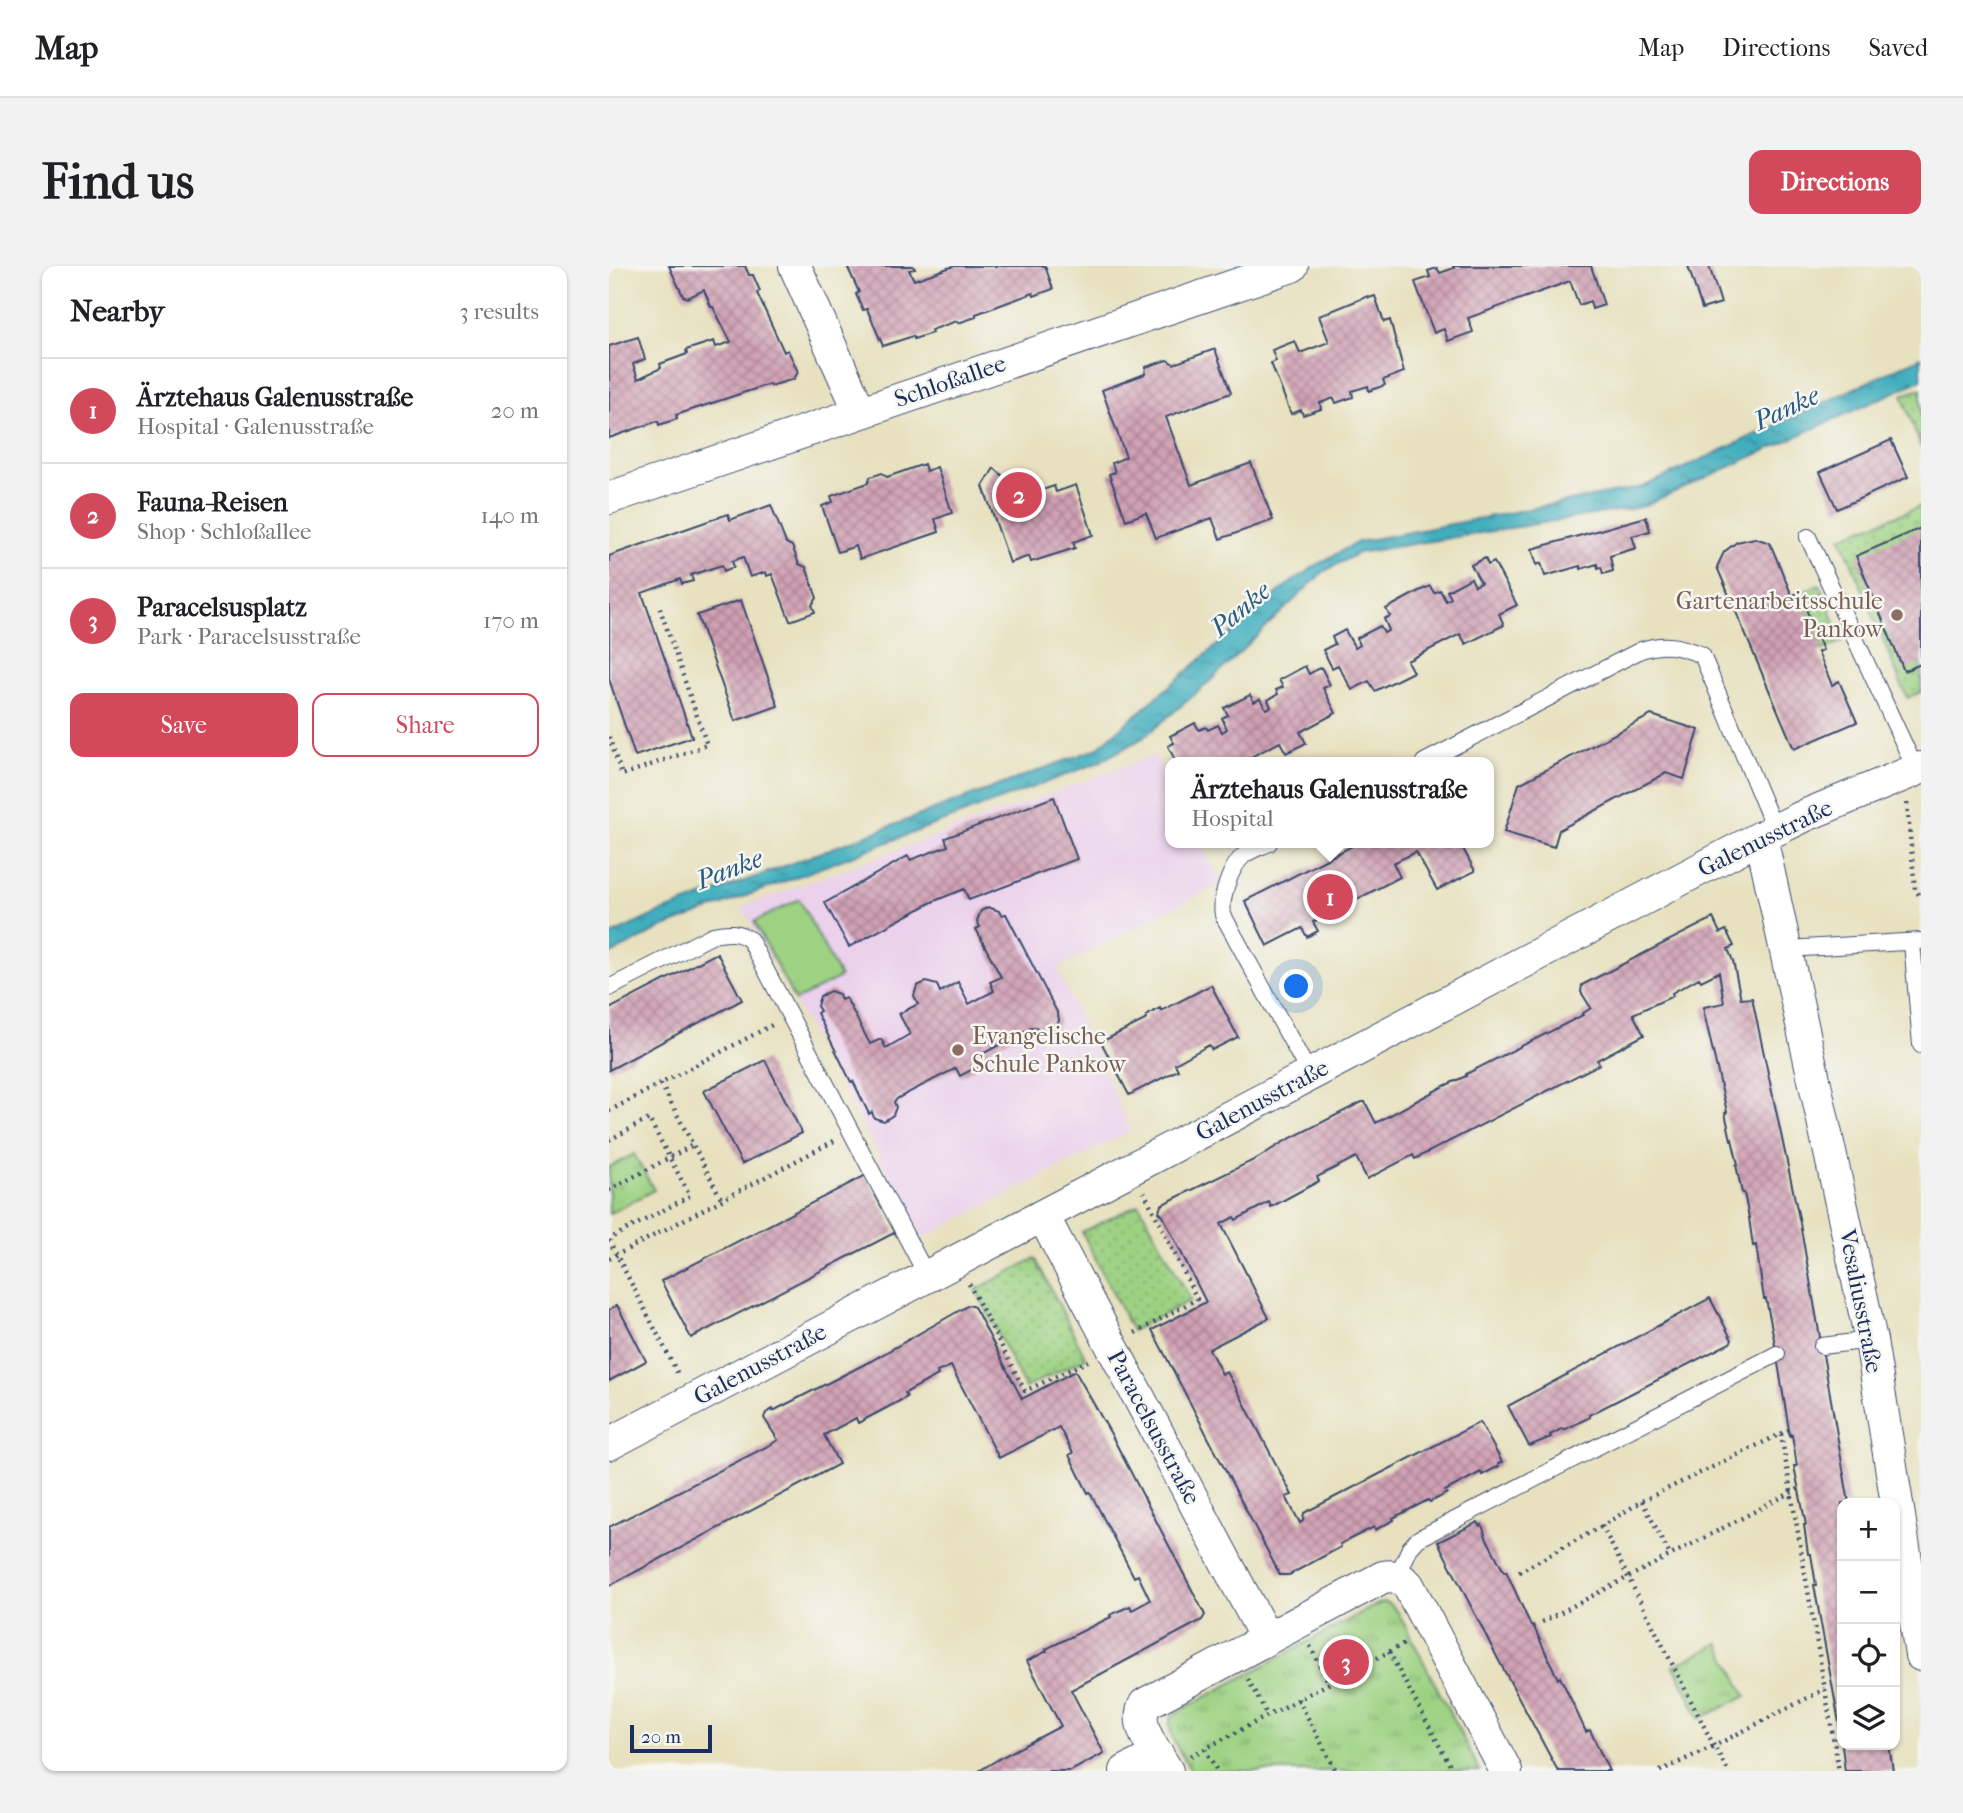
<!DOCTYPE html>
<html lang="en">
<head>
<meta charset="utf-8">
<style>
  :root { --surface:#fff; --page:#f2f2f2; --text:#202124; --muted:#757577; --line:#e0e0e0; --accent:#d1495b }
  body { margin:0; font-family:"IM FELL French Canon",serif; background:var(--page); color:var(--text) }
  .controls { position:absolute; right:21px; bottom:21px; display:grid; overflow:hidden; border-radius:14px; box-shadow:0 2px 5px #0004 }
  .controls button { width:63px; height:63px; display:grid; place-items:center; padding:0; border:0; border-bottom:2px solid var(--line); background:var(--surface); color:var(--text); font:35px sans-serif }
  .scale { position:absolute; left:21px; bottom:18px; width:82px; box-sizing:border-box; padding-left:7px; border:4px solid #1b2f5e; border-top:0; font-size:19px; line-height:24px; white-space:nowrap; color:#1b2f5e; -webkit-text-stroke:5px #f6f6f2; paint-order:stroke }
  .you { position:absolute; left:688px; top:721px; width:24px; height:24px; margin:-18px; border:5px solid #fff; border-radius:50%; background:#1a73e8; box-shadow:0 0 0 10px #1a73e833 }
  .badge { display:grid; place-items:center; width:46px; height:46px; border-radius:50%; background:var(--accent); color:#fff; font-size:23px; font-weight:700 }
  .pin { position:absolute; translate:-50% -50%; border:4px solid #fff; box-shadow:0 2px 7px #0006 }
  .popup { position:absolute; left:556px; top:491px; width:329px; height:91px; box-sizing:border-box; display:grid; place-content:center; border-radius:14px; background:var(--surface); filter:drop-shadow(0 2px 5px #0005); font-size:23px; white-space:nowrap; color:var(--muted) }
  .popup b { font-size:26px; color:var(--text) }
  .popup::after { content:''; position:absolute; left:50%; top:100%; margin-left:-14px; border:14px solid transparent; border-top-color:var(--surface) }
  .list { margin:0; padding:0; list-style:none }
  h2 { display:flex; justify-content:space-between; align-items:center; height:91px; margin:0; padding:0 28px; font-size:30px }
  h2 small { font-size:23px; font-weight:400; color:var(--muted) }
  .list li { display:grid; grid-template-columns:46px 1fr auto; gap:21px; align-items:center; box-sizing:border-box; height:105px; padding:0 28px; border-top:2px solid var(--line) }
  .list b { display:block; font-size:26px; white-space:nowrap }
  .list p { margin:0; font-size:23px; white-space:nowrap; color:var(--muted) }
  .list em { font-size:23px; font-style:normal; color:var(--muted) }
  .actions { display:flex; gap:14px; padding:21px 28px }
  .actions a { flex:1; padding:16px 0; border:2px solid var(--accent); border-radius:14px; text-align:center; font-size:24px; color:var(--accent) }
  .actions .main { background:var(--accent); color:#fff }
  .icon { flex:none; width:38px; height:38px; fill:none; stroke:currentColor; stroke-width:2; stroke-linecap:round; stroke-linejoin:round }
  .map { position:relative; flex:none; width:1312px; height:1505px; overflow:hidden; border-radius:14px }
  header { display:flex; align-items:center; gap:42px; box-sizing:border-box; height:98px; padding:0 35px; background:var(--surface); border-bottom:2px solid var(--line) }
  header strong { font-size:33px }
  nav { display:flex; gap:38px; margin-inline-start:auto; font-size:24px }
  .intro { display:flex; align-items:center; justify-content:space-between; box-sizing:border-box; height:168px; padding:0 42px }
  h1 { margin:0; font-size:49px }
  .button { padding:18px 32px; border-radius:14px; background:var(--accent); color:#fff; font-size:24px; font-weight:700 }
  main { display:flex; gap:42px; padding:0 42px }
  aside { flex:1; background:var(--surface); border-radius:14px; box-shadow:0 2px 5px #0004 }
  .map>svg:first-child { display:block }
  .built { fill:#ebd1eb }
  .grass { fill:url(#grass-dots); stroke:#5c8070; stroke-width:2 }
  .park { fill:url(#park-tufts); stroke:#5c8070; stroke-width:2 }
  .pitch { fill:#9ed283; stroke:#5c8070; stroke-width:2 }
  .water { fill:url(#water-ripples); stroke:#2e6e8e; stroke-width:2 }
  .building { fill:url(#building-cross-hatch) }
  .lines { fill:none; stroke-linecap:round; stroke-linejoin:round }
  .service-casing { stroke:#3a4a6d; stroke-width:18 }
  .minor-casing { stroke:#3a4a6d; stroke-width:34 }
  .path { stroke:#3a4a6d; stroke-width:4.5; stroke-dasharray:2 5; stroke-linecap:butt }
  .service { stroke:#fff; stroke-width:16 }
  .minor { stroke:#fff; stroke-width:32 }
  .education-dot { fill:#8d6e63; stroke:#f6f6f2; stroke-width:2.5 }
  .labels { text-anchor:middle; stroke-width:5; stroke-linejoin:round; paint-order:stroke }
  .street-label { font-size:24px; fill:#1b2f5e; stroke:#f6f6f2 }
  .education-label { font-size:24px; fill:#785e54; stroke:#f6f6f2; text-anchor:end }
  .water-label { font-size:26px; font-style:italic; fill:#285b7f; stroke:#f6f6f2 }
</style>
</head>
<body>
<header>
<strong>Map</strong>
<nav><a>Map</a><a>Directions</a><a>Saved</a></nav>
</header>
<div class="intro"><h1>Find us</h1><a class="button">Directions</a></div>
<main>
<aside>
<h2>Nearby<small>3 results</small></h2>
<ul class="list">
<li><span class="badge">1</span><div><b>Ärztehaus Galenusstraße</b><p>Hospital · Galenusstraße</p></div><em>20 m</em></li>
<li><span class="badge">2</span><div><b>Fauna-Reisen</b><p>Shop · Schloßallee</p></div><em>140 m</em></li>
<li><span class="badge">3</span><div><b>Paracelsusplatz</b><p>Park · Paracelsusstraße</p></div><em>170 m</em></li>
</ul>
<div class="actions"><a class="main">Save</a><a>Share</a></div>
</aside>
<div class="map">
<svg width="1312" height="1505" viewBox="0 0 1312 1505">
  <defs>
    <pattern id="grass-dots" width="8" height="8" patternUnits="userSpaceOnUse" patternTransform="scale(1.75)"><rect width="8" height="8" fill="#9ed283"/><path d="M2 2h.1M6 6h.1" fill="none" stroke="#80ab6e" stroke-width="1.8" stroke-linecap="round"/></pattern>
    <pattern id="park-tufts" width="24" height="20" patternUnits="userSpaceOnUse" patternTransform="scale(1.75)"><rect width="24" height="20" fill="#9ed283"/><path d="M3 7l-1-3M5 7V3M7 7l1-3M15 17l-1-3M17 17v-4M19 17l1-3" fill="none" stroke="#80ab6e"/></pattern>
    <pattern id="water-ripples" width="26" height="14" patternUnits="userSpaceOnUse" patternTransform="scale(1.75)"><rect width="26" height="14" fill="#40aebd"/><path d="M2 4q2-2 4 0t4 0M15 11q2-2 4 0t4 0" fill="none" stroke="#358e9d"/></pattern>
    <pattern id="building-cross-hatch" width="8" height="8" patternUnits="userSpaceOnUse" patternTransform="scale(1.75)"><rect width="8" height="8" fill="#d0a0b3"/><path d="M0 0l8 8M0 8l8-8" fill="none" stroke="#a88395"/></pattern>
  </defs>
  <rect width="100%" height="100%" fill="#f6f6f2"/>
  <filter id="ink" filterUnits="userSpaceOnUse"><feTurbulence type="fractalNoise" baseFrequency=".0143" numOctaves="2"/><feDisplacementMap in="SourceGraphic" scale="14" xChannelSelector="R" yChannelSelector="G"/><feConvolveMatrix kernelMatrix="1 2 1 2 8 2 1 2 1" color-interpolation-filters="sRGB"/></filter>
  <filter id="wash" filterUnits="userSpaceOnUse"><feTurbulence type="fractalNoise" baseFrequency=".00686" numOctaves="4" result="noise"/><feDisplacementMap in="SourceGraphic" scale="28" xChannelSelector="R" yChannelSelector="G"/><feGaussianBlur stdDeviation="1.57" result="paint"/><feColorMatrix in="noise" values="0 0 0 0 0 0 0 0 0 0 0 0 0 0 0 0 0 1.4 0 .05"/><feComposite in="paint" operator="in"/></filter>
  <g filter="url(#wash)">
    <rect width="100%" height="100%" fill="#e7e1bf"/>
    <!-- built -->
    <path class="built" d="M 546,489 L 562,519 L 562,577 L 592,577 L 613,617 L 448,702 L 522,865 L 315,971 L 133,641 Z"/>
    <!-- grass -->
    <path class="grass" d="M 1312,123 L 1312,182 L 1293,129 Z
      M 1312,240 L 1312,426 L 1298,432 L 1232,271 Z
      M 1210,318 L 1234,375 L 1214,384 L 1190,327 Z
      M 530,938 L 582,1034 L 523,1065 L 473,966 Z
      M 426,992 L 477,1092 L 416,1122 L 367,1024 Z"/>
    <!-- park -->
    <path class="park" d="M 25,888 L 45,924 L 0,948 L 0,901 Z
      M 776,1336 L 781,1338 L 789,1346 L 871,1505 L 582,1505 C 574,1490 554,1465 563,1449 L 771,1337 Z
      M 1110,1377 L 1137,1430 L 1091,1453 L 1065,1400 Z"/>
    <!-- pitch -->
    <path class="pitch" d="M 190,633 L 231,711 L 186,735 L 145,656 Z"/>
    <!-- water -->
    <path class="water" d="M 1312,91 L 1312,114 L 1032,241 L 749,287 L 714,306 L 597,419 L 534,472 L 488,497 L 55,661 L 0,689 L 0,670 L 45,649 L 487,483 L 677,320 L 707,299 L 749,276 L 1034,221 Z"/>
    <g id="blocks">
      <!-- building -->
      <path class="building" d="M 60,0 L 136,0 L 140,9 L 144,9 L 151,25 L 148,27 L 175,86 L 179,84 L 189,106 L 185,113 L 162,120 L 161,118 L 67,149 L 68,153 L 50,159 L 49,155 L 0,172 L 0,80 L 29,71 L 36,93 L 24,98 L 29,113 L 52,102 L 51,98 L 78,88 L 77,84 L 105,75 L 107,81 L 122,76 L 104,41 L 102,41 L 95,24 L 78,32 L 74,30 Z
        M 238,0 L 304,0 L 306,3 L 300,4 L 305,14 L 345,0 L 436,0 L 444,23 L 425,30 L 424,27 L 367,48 L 367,51 L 349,57 L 348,55 L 322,64 L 323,67 L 305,73 L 304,70 L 274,80 L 258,43 L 254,44 L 247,28 L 250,26 Z
        M 844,0 L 982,0 L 995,39 L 983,43 L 981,35 L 970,39 L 961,15 L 859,52 L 864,66 L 839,75 L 835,63 L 825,67 L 806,16 L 821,11 L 819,5 L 828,2 L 831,7 L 845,2 Z
        M 1079,0 L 1100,0 L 1112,37 L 1093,43 Z
        M 759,30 L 760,32 L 766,30 L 775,56 L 781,54 L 795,106 L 774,114 L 776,119 L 760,125 L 759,120 L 743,125 L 744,131 L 727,137 L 725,132 L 711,137 L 712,143 L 694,149 L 692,144 L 682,148 L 662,97 L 667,95 L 663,84 L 686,75 L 691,87 L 720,76 L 710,50 Z
        M 606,83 L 622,127 L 557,151 L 582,219 L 642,197 L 664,254 L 611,273 L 603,252 L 547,272 L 537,247 L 517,254 L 500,208 L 506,206 L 503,197 L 517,191 L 493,124 L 536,108 L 537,101 L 558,94 L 565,98 Z
        M 1282,174 L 1299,211 L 1228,243 L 1211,206 Z
        M 315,198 L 317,205 L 328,201 L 343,247 L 326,253 L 330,266 L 251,293 L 247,280 L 229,286 L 213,240 L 224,236 L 222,230 L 259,217 L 261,211 L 273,207 L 278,211 Z
        M 385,202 L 416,230 L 445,220 L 447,226 L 467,219 L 484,269 L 464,276 L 466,282 L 422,296 L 420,290 L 401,297 L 374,220 Z
        M 162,239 L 177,277 L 183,280 L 190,298 L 197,301 L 208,332 L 203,339 L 206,346 L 181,355 L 163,308 L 158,310 L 157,306 L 141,311 L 134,291 L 123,295 L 125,301 L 115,305 L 113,299 L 82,309 L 84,315 L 73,318 L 71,313 L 33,327 L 83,471 L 26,490 L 0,413 L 0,290 L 119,248 L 121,254 Z
        M 1037,251 L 1041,265 L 1023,270 L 1027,282 L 1001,290 L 1004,305 L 994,308 L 992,301 L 989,302 L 988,298 L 972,303 L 971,300 L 936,310 L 932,297 L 928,299 L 923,283 Z
        M 1312,262 L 1312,398 L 1295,405 L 1247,290 Z
        M 1146,272 L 1161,277 L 1183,330 L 1190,326 L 1214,384 L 1209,386 L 1223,419 L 1230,415 L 1248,456 L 1185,483 L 1108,301 L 1115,286 L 1128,276 Z
        M 876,292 L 879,299 L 885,296 L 908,339 L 890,348 L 895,359 L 857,378 L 851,368 L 816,386 L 798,395 L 804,406 L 766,425 L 760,415 L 743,424 L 729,399 L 723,402 L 714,384 L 726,378 L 723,371 L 736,364 L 746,382 L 751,379 L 748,372 L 771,360 L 775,367 L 780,364 L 775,353 L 781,350 L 777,343 L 808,326 L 821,320 L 825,327 L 831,324 L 837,335 L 842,332 L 838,325 L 862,312 L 866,320 L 872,317 L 862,299 Z
        M 132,334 L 169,440 L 126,455 L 88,349 Z
        M 696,400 L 700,408 L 712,401 L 721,419 L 714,422 L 727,447 L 691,466 L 697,477 L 677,487 L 671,476 L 636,494 L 638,496 L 567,496 L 559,480 L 565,477 L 561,470 L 586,457 L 590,464 L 597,461 L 599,464 L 609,459 L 613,466 L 618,463 L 613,452 L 619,449 L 615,442 L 641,429 L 645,436 L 651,433 L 657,443 L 662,441 L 659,434 L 669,428 L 667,424 L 674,421 L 670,414 Z
        M 1042,449 L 1090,464 L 1075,513 L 1057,507 L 950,564 L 945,581 L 895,566 L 910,518 Z
        M 445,531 L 468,593 L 360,634 L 355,623 L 323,636 L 240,681 L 216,637 L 299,590 L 301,594 L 339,580 L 336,572 Z
        M 749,577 L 851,577 L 866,605 L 828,624 L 807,586 L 784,597 L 791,611 L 704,656 L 709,665 L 698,671 L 693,662 L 658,680 L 636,635 Z
        M 379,641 L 390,645 L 392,649 L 397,648 L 449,748 L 450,754 L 447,765 L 438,769 L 430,766 L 427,761 L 424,761 L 364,793 L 368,801 L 351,810 L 347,802 L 289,832 L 285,836 L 287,841 L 284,849 L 275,855 L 265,852 L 263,846 L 260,848 L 244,815 L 242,816 L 208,747 L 211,745 L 208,740 L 211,730 L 221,725 L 230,728 L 232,734 L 237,732 L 261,778 L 272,773 L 277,782 L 301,768 L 290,748 L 309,738 L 305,730 L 308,720 L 317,716 L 328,719 L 331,726 L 349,716 L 360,738 L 385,725 L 381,716 L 392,711 L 367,663 L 371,661 L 368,655 L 372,645 Z
        M 1104,652 L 1111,667 L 1117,664 L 1125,680 L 1119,683 L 1124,695 L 1132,733 L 1143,732 L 1191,957 L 1240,1237 L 1233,1237 L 1233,1473 L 1205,1319 L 1207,1319 L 1202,1288 L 1199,1288 L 1195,1259 L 1197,1259 L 1185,1200 L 1188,1200 L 1183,1169 L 1181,1170 L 1165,1073 L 1157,1033 L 1155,1033 L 1147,979 L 1144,980 L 1140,952 L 1135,927 L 1133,927 L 1127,899 L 1129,899 L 1123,873 L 1122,874 L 1116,847 L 1118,846 L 1095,747 L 1095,741 L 1115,737 L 1110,706 L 1092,715 L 1090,712 L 1063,727 L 1064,730 L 1024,748 L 1035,769 L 988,794 L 991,798 L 806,893 L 804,889 L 758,913 L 747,891 L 708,911 L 710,915 L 662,941 L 660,936 L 627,954 L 625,951 L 612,958 L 660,1052 L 600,1083 L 613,1108 L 618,1106 L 632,1131 L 683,1229 L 677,1231 L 691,1257 L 694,1255 L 695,1247 L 871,1156 L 893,1196 L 889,1198 L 890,1200 L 873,1209 L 872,1206 L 836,1225 L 838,1227 L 829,1232 L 821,1236 L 819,1234 L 784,1252 L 785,1254 L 766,1264 L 765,1261 L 731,1278 L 732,1281 L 680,1309 L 671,1309 L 543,1064 L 597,1036 L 554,950 L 550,946 L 552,939 L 649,892 L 674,876 L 753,836 L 756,836 L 767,857 L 833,821 L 857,810 L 857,808 L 974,749 L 973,748 L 982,742 L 972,726 L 973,719 Z
        M 108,687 L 133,734 L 0,804 L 0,743 Z
        M 602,719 L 629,771 L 603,784 L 600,779 L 566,798 L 569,804 L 520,829 L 492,776 L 538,753 L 537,750 L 551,742 L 552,745 Z
        M 156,794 L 193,867 L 133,898 L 95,825 Z
        M 257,909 L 287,966 L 82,1072 L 52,1015 Z
        M 1101,1032 L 1123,1074 L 1121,1077 L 980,1149 L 981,1151 L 955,1164 L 954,1162 L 941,1169 L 942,1171 L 920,1180 L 899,1140 Z
        M 8,1039 L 37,1095 L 0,1115 L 0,1044 Z
        M 360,1039 L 365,1041 L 369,1048 L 413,1133 L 466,1105 L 502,1168 L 596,1349 L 593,1354 L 462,1424 L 495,1487 L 462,1505 L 370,1505 L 393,1491 L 452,1460 L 418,1395 L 438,1385 L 437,1383 L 502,1351 L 501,1349 L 512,1344 L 521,1340 L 523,1344 L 541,1334 L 529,1309 L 525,1311 L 481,1226 L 479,1227 L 460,1189 L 464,1187 L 450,1161 L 390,1192 L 342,1100 L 328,1106 L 329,1109 L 296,1127 L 298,1131 L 249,1157 L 247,1152 L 215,1169 L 230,1198 L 0,1320 L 0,1261 L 161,1179 L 169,1174 L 155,1152 L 157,1147 L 164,1143 L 164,1145 L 262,1095 Z
        M 869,1256 L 871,1260 L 873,1259 L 877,1271 L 895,1306 L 897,1305 L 922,1360 L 924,1359 L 949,1413 L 951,1411 L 958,1425 L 977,1466 L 981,1464 L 1000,1505 L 949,1505 L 889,1393 L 829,1276 Z
        M 1233,1479 L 1280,1479 L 1284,1505 L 1236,1505 Z"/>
    </g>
  </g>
  <g filter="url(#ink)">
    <use href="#blocks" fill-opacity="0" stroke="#3a4a6d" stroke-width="2"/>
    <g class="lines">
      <!-- service casing -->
      <g class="service-casing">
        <path id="service" d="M 1199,271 L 1307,504
          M 815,496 L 1032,384 C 1056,376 1070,380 1093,389 L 1166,564
          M 660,577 C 652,581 641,584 634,590 C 621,602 611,632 614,649 L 701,809
          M 1303,676 L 1312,779
          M 1178,683 L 1312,675
          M 0,722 L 104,669 C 119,666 129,665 141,674 L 318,1010
          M 1213,1080 L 1262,1074
          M 788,1310 L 801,1282 L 809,1273 L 1168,1088"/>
      </g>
      <!-- minor casing -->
      <g class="minor-casing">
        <path id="minor" d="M 186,0 L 251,146
          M 0,232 L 683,0
          M 1152,571 L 1262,1074 L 1312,1389
          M 434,950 L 657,1372
          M 0,1178 L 1152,571 L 1197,549 L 1312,502
          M 517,1505 L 549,1489
          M 558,1505 C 547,1485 524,1460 536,1438 L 774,1311 C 785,1309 791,1311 799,1319 L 897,1505"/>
      </g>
      <!-- path -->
      <path class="path" d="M 0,471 L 13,509 L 98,479 L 50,340
        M 1298,537 L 1306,623 L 1312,632
        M 52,818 L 113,934
        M 0,845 L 163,759
        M 0,874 L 40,853 L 81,930 L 0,973
        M 0,924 L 84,879
        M 0,974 L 70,1110
        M 0,993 L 225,875
        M 360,1018 L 416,1125 L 479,1095
        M 526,1067 L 588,1033 L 535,926
        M 1180,1164 L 1033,1235 L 993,1260 L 1105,1480 L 1216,1423
        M 1172,1168 L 1230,1505
        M 1033,1235 L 1061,1289
        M 910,1306 L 993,1260
        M 933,1356 L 1189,1223
        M 701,1380 L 720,1417
        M 780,1386 L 844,1505
        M 639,1413 L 658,1449
        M 689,1433 L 727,1505
        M 596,1483 L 608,1505
        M 582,1490 L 797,1377
        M 1051,1505 L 1105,1480 L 1119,1505"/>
      <!-- service -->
      <use href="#service" class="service"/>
      <!-- minor -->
      <use href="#minor" class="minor"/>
    </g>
  </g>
  <!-- markers -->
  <g class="education-dot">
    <circle cx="1288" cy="349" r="7"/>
    <circle cx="349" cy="784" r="7"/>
  </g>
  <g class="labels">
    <!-- street labels -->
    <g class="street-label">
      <text transform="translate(341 115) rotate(-19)" y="8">Schloßallee</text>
      <text transform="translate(1156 572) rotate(-26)" y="8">Galenusstraße</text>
      <text transform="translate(653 834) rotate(-28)" y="8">Galenusstraße</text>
      <text transform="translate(1252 1035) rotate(79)" y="8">Vesaliusstraße</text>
      <text transform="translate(151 1098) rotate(-28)" y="8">Galenusstraße</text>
      <text transform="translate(545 1161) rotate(62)" y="8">Paracelsusstraße</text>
    </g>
    <!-- education labels -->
    <g class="education-label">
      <text x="1274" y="343">Gartenarbeitsschule<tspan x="1274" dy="28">Pankow</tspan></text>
      <text x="363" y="778" text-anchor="start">Evangelische<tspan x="363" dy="28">Schule Pankow</tspan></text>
    </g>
    <!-- water labels -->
    <g class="water-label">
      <text transform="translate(1177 142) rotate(-25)" y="9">Panke</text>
      <text transform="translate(631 343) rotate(-40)" y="9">Panke</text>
      <text transform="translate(120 603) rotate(-21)" y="9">Panke</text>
    </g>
  </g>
</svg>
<div class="controls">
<button>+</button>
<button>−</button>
<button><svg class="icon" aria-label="locate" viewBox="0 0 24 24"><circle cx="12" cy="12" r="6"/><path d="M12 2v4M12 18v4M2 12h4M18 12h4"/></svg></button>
<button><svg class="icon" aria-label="layers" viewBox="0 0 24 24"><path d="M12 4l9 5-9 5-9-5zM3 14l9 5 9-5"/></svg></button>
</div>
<div class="scale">20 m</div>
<div class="you"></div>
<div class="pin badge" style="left:721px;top:631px">1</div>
<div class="popup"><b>Ärztehaus Galenusstraße</b>Hospital</div>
<div class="pin badge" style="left:410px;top:229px">2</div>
<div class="pin badge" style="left:737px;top:1396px">3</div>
</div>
</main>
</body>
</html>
